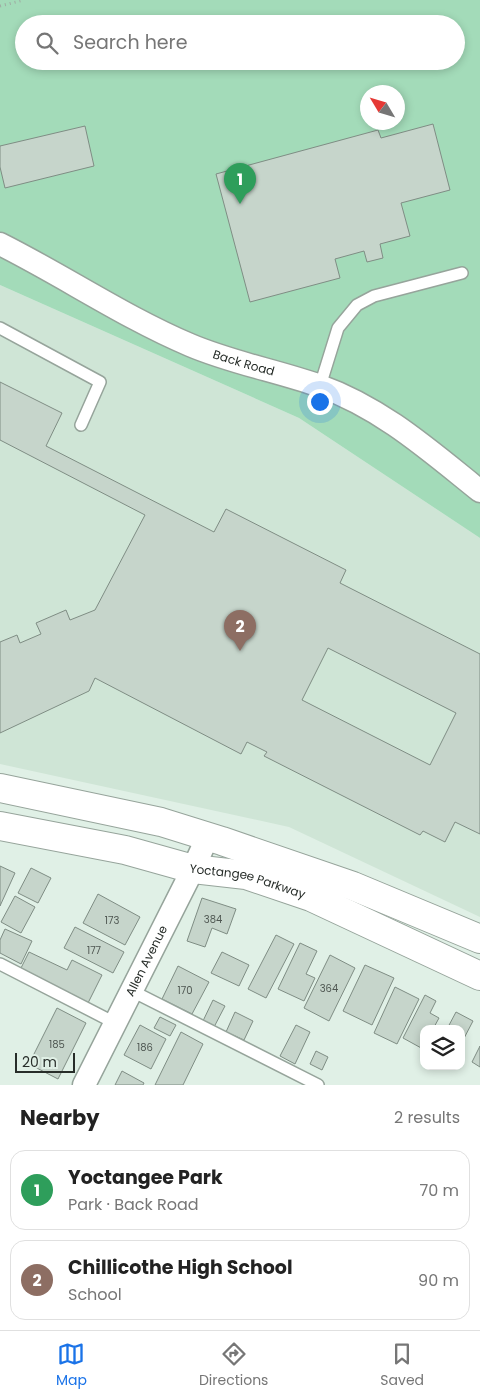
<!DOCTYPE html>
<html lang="en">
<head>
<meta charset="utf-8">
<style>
  :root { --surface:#fff; --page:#f2f2f2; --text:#222; --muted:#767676; --line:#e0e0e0; --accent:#1a73e8 }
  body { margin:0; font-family:Poppins,sans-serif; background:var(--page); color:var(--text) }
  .controls { position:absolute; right:15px; bottom:15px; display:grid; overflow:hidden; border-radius:10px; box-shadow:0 2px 8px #0003 }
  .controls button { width:45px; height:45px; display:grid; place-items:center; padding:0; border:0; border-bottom:1px solid var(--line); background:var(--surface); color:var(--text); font:25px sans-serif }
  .compass { position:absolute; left:360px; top:85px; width:45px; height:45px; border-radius:50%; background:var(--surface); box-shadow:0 2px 8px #0003; rotate:308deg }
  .scale { position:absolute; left:15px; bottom:12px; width:60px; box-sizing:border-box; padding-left:5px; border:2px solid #272d29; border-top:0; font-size:14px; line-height:18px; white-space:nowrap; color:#272d29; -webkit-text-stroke:4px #e0f0e6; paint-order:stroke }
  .you { position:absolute; left:319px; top:401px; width:18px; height:18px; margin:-12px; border:4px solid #fff; border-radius:50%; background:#1a73e8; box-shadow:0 0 0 8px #1a73e833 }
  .badge { display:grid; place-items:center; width:32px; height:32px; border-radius:50%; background:var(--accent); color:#fff; font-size:16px; font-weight:700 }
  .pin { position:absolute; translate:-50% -41px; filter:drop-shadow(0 1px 2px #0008) }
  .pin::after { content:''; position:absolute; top:26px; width:18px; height:15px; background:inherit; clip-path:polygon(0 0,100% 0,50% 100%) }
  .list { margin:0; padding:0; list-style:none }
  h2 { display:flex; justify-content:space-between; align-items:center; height:65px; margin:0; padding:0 20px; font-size:21px }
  h2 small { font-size:16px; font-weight:400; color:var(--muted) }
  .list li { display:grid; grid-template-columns:32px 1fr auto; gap:15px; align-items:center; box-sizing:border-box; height:80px; margin:0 10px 10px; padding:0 10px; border:1px solid var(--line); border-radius:15px }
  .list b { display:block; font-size:19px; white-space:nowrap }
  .list p { margin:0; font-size:16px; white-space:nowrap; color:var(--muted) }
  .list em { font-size:16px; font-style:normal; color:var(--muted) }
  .icon { flex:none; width:28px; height:28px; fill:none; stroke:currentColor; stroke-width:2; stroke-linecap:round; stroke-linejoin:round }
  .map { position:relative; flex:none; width:480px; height:1085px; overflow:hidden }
  .search { position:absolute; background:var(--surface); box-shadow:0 2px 8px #0003; left:15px; right:15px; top:15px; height:55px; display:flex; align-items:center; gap:12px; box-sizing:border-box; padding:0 18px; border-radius:28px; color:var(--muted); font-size:19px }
  .sheet { height:245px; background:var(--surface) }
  nav { display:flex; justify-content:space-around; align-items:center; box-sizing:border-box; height:70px; border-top:1px solid var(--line); background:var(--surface); font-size:14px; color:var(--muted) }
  nav a { display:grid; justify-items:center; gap:2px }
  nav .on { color:var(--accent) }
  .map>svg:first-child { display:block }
  .built { fill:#cfe5d6 }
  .green { fill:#a3dbb9; fill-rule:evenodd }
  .building { fill:#c6d5cb; stroke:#7f8d84; fill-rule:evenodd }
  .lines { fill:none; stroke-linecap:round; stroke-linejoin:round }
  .lane-casing { stroke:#96a49b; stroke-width:14 }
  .street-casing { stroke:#96a49b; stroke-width:25 }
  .secondary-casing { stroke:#96a49b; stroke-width:30 }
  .path { stroke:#9faba3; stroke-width:3; stroke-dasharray:1 4; stroke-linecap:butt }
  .lane { stroke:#fff; stroke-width:11 }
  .street { stroke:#fff; stroke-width:22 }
  .secondary { stroke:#fff; stroke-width:28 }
  .labels { text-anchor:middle; stroke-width:4; stroke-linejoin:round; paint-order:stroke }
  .number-label { font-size:10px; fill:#4f5752 }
  .street-label { font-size:12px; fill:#272d29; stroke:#e0f0e6 }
</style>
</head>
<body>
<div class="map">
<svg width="480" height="1085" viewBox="0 0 480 1085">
  <rect width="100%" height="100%" fill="#e0f0e6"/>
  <!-- built -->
  <path class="built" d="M 0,285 L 299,418 L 480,538 L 480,917 L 289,827 L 0,764 Z"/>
  <!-- green -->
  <path class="green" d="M 0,0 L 480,0 L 480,538 L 299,418 L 0,285 ZM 24,24 L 456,24 L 456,61 L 24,61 ZM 368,92 L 398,92 L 398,122 L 368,122 Z"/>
  <!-- building -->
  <path class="building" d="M 433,124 L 450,190 L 401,203 L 410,236 L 380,244 L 383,258 L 367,262 L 364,251 L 335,259 L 340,278 L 250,302 L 216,174 L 378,130 L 381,138 Z
    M 85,126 L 94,166 L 5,188 L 0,167 L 0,146 Z
    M 0,382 L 62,413 L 46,446 L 214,532 L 226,509 L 346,570 L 340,583 L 480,654 L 480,834 L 455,822 L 445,842 L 423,831 L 420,835 L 264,756 L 267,752 L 247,742 L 241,754 L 95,678 L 89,691 L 0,733 L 0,642 L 17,635 L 20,643 L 41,634 L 36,623 L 66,610 L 70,620 L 95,610 L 145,515 L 0,440 ZM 328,648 L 456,713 L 430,765 L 302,700 Z
    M 0,866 L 15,873 L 0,906 Z
    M 31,868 L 51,878 L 38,903 L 18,893 Z
    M 98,894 L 140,917 L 125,945 L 83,923 Z
    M 15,896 L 35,907 L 21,933 L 1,922 Z
    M 202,898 L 236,909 L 227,934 L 212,928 L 205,947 L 187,941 Z
    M 75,927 L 124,952 L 113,973 L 64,948 Z
    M 5,929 L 32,941 L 21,964 L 0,953 L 0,940 Z
    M 276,935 L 294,944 L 266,998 L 248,989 Z
    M 300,943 L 317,951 L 306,974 L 315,978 L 304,1001 L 278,989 Z
    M 29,952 L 67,970 L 72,960 L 102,975 L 87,1005 L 19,972 Z
    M 222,952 L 249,965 L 239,986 L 211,973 Z
    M 330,955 L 355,968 L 329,1021 L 304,1008 Z
    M 365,965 L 394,978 L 372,1025 L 343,1011 Z
    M 178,966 L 209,982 L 192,1014 L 162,999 Z
    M 395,987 L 419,999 L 397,1044 L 374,1033 Z
    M 425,995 L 436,1001 L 430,1013 L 439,1018 L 433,1029 L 424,1029 L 423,1049 L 403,1038 Z
    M 213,1000 L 225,1006 L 213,1029 L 202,1023 Z
    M 57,1008 L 86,1023 L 58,1079 L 29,1064 Z
    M 235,1012 L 253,1021 L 244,1040 L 226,1032 Z
    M 456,1012 L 473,1021 L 461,1044 L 461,1029 L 447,1029 Z
    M 160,1017 L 176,1025 L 170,1036 L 154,1028 Z
    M 140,1025 L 166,1039 L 151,1069 L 124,1055 Z
    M 296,1025 L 310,1032 L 295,1064 L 280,1056 Z
    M 181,1032 L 203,1044 L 183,1085 L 155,1085 Z
    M 480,1046 L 480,1067 L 472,1062 Z
    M 316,1051 L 328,1057 L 322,1070 L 310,1064 Z
    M 122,1071 L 144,1083 L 143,1085 L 115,1085 Z"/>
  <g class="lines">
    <!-- lane casing -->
    <g class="lane-casing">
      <path id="lane" d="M 0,328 L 100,382 L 81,425
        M 320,386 L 338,328 L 357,305 L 374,296 L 462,273
        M 0,964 L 115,1023
        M 132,991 L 318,1085"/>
    </g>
    <!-- street casing -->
    <g class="street-casing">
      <g id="street">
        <path id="s1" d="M 0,244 C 64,276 124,317 190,345 C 232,363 278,371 320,386 C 382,408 430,451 480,491"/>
        <path id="s2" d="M 84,1085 L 193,869 L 208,836"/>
      </g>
    </g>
    <!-- secondary casing -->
    <g class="secondary-casing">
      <g id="secondary">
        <path d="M 0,788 L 161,822 L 222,841 L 353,886 L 480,939"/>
        <path id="s3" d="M 0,826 L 125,850 L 193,869 L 246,875 L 311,897 L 480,976"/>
      </g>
    </g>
    <!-- path -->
    <path class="path" d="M 0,6 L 24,0"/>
    <!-- lane -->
    <use href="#lane" class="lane"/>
    <!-- street -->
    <use href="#street" class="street"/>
    <!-- secondary -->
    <use href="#secondary" class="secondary"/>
  </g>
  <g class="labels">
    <!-- number labels -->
    <g class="number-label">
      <text x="213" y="923">384</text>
      <text x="112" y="924">173</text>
      <text x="94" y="954">177</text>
      <text x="329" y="992">364</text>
      <text x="185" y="994">170</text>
      <text x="57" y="1048">185</text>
      <text x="145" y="1051">186</text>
    </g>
    <!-- street labels -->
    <g class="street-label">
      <text dy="4" stroke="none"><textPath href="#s1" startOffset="272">Back Road</textPath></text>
      <text dy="4" stroke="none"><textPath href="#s3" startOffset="254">Yoctangee Parkway</textPath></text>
      <text dy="4" stroke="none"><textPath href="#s2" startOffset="139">Allen Avenue</textPath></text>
    </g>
  </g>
</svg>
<div class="controls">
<button><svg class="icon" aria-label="layers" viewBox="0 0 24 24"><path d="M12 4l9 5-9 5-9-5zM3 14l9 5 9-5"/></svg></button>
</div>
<svg class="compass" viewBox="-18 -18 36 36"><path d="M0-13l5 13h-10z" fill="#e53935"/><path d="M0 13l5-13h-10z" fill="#767676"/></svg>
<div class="scale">20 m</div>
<div class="you"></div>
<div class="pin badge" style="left:240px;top:204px;background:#2e9e5b">1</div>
<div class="pin badge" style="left:240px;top:651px;background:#8d6e63">2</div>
<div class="search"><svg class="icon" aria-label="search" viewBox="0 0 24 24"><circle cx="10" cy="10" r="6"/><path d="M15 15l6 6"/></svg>Search here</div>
</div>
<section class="sheet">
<h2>Nearby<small>2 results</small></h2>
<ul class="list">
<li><span class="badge" style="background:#2e9e5b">1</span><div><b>Yoctangee Park</b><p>Park · Back Road</p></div><em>70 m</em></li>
<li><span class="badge" style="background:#8d6e63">2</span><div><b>Chillicothe High School</b><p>School</p></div><em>90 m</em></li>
</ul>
</section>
<nav>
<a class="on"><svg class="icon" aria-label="map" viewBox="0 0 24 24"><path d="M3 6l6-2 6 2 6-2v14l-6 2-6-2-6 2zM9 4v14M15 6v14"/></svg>Map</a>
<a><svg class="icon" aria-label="directions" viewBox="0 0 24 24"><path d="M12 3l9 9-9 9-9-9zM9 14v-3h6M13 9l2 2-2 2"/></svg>Directions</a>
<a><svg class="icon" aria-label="saved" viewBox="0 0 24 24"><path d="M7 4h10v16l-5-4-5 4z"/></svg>Saved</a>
</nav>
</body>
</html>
